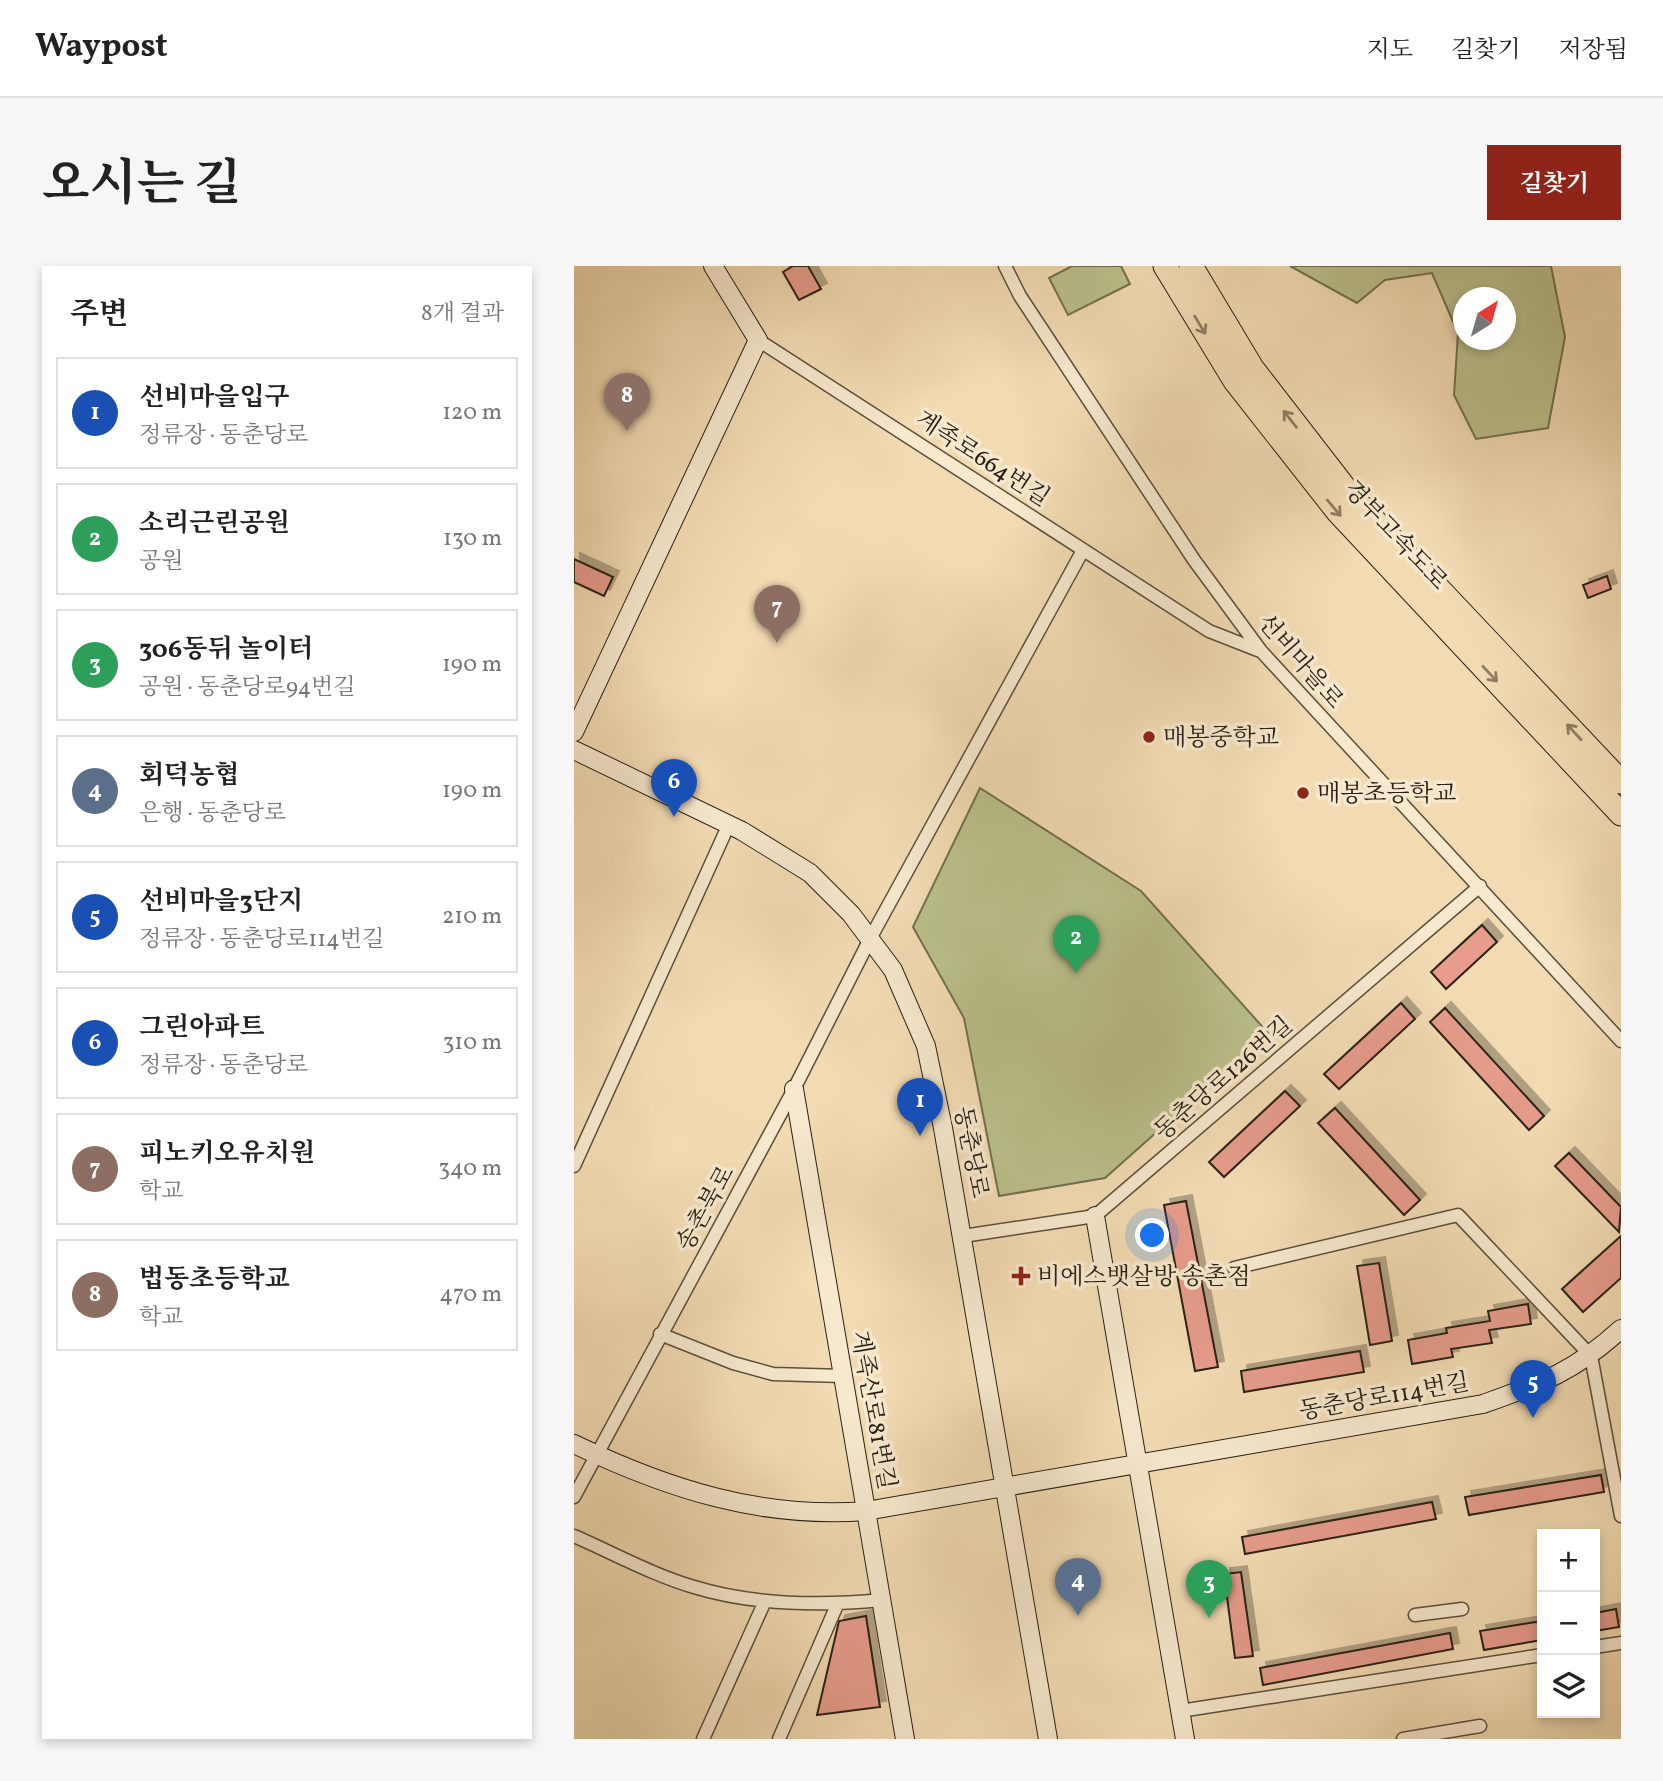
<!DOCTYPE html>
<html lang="ko">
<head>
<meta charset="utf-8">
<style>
  :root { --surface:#fff; --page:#f6f6f6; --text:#222; --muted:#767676; --line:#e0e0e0; --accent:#8f2418 }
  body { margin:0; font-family:Vollkorn,"Noto Serif KR",serif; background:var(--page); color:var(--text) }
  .controls { position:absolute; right:21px; bottom:21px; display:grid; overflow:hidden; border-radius:0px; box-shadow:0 4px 10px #0003 }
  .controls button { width:63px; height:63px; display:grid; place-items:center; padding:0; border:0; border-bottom:2px solid var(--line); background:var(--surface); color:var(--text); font:35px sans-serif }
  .compass { position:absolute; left:879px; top:21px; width:63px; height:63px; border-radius:50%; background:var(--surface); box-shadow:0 4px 10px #0003; rotate:37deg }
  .you { position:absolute; left:579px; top:970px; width:24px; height:24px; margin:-18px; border:5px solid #fff; border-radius:50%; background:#1a73e8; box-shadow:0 0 0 10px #1a73e833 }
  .badge { display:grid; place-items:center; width:46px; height:46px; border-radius:50%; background:var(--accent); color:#fff; font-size:23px; font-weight:700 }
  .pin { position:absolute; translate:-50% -58px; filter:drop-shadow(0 2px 4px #0008) }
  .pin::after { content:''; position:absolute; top:37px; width:24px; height:21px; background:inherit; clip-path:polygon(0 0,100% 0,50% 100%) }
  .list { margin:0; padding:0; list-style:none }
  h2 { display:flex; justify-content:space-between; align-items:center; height:91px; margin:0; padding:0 28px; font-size:30px }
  h2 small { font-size:23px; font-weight:400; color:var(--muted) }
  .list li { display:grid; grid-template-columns:46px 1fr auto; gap:21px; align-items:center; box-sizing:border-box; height:112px; margin:0 14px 14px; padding:0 14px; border:2px solid var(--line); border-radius:0px }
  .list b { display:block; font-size:26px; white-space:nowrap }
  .list p { margin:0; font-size:23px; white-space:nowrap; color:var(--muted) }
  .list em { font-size:23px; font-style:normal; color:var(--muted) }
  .icon { flex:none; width:38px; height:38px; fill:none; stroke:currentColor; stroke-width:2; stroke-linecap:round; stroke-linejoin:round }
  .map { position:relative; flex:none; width:1047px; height:1473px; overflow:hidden; border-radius:0px }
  header { display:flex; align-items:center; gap:42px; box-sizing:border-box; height:98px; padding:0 35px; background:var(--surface); border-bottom:2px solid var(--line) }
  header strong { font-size:33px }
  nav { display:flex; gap:38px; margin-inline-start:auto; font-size:24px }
  .intro { display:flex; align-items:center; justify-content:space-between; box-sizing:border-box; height:168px; padding:0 42px }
  h1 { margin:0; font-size:49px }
  .button { padding:18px 32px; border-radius:0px; background:var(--accent); color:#fff; font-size:24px; font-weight:700 }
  main { display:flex; gap:42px; padding:0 42px }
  aside { flex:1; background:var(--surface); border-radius:0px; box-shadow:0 4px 10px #0003 }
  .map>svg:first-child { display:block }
  .green { fill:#bac08c; stroke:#727050; stroke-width:2; fill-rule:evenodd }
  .building { fill:#e79c8c; stroke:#292015; stroke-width:2; filter:url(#shadow) }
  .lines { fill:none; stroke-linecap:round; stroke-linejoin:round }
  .street-casing { stroke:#5b4f3c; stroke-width:15 }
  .secondary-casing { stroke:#292015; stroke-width:20 }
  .highway-casing { stroke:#292015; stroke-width:25 }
  .street { stroke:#f7e8ce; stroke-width:12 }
  .secondary { stroke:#f7e8ce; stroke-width:18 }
  .highway { stroke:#f2dbb3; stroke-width:23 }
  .oneway { stroke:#8e7e64 }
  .poi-dot { fill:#8f2418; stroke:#f7e8ce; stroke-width:2.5 }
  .labels { text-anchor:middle; stroke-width:7; stroke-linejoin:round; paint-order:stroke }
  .street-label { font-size:24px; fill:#292015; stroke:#f7e8ce }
  .poi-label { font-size:24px; fill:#292015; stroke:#f7e8ce; text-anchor:start }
</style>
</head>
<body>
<header>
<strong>Waypost</strong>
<nav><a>지도</a><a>길찾기</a><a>저장됨</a></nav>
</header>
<div class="intro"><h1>오시는 길</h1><a class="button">길찾기</a></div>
<main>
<aside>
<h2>주변<small>8개 결과</small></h2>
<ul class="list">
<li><span class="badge" style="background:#1a4fb4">1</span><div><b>선비마을입구</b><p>정류장 · 동춘당로</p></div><em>120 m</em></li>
<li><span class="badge" style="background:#2e9e5b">2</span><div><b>소리근린공원</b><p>공원</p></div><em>130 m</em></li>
<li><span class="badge" style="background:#2e9e5b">3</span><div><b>306동뒤 놀이터</b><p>공원 · 동춘당로94번길</p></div><em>190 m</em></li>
<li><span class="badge" style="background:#5c6f8a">4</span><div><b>회덕농협</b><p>은행 · 동춘당로</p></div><em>190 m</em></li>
<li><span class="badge" style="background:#1a4fb4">5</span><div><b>선비마을3단지</b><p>정류장 · 동춘당로114번길</p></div><em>210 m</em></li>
<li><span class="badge" style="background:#1a4fb4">6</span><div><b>그린아파트</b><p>정류장 · 동춘당로</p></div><em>310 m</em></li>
<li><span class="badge" style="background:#8d6e63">7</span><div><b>피노키오유치원</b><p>학교</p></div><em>340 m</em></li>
<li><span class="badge" style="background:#8d6e63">8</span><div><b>법동초등학교</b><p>학교</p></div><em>470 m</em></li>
</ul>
</aside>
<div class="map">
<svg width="1047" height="1473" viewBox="0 0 1047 1473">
  <defs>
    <filter id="shadow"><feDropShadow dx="6" dy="-6" stdDeviation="0" flood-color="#0004"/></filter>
  </defs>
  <rect width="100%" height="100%" fill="#f2dbb3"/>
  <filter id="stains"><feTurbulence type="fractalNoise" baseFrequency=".00286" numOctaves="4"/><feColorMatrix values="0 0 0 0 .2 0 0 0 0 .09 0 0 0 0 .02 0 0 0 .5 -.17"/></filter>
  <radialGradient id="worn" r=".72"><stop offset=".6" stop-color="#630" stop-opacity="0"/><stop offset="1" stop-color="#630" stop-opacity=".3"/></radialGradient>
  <!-- green -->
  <path class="green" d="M 498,0 L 547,0 L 556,18 L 494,49 L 475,12 Z
    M 716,0 L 977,0 L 991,71 L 974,162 L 902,173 L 880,129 L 884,67 L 858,7 L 811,14 L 783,37 ZM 890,32 L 932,32 L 932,74 L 890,74 Z
    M 406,522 L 567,625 L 694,767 L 531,912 L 425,930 L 390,752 L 339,661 Z"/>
  <!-- building -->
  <path class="building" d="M 219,0 L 234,0 L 247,23 L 225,34 L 209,6 Z
    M 0,293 L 39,311 L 30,330 L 0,316 Z
    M 1033,310 L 1037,323 L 1014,332 L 1009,319 Z
    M 908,659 L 923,676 L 872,723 L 857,706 Z
    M 827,737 L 841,753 L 765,823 L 750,808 Z
    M 871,742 L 970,850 L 955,864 L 856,756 Z
    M 711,825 L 726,840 L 650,911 L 635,896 Z
    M 761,842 L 846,934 L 830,949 L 744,857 Z
    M 995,887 L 1047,941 L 1045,966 L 981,900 Z
    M 612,935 L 644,1101 L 621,1105 L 590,939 Z
    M 1047,970 L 1047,1012 L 1009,1046 L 988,1023 Z
    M 805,997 L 818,1075 L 796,1079 L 783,1000 Z
    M 954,1038 L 957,1058 L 915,1064 L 918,1077 L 877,1083 L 879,1091 L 838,1098 L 834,1074 L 873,1067 L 872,1062 L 916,1055 L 914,1045 Z
    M 786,1085 L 790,1106 L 670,1126 L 667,1105 Z
    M 1027,1209 L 1030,1226 L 895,1249 L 891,1231 Z
    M 858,1236 L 862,1253 L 671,1288 L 668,1271 Z
    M 667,1306 L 679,1390 L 661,1392 L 650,1308 Z
    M 1042,1343 L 1045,1361 L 1021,1365 L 1021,1347 Z
    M 292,1350 L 306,1441 L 243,1449 L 265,1355 Z
    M 968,1355 L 968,1374 L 910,1384 L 906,1365 Z
    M 876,1367 L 879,1383 L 689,1419 L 686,1402 Z"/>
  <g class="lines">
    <!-- street casing -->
    <g class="street-casing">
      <path id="street" d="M 431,0 L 446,30 L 620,294 L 687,385 L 1047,775
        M 184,74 L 635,365 L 686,385
        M 0,900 L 155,558
        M 389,970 L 521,950 L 906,620
        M 660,1002 L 884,949 L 1017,1090 L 1047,1250
        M 86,1068 L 159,1097 L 199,1108 L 269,1110
        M 0,1231 L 220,823 L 297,671 L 508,286
        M 0,1270 C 39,1287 79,1309 120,1321 C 179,1339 246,1340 308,1334
        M 841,1349 L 888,1343
        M 1021,1381 L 1047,1377
        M 606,1445 L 968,1389
        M 129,1473 L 191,1335
        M 205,1473 L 263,1339
        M 829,1473 L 906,1460"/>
    </g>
    <!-- secondary casing -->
    <g class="secondary-casing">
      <path id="secondary" d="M 0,466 L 184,74 L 139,0
        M 0,484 L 168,565 L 236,607 L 277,648 L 319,704 L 352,780 L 369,862 L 474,1473
        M 220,823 L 331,1473
        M 521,950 L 611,1473
        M 0,1178 C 94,1223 187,1253 292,1245 L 909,1138 C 968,1117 1000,1106 1047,1063"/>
    </g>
    <!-- highway casing -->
    <g class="highway-casing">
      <path id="highway" d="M 591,0 L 661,115 L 764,246 L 1047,548
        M 617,0 L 678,102 L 777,230 L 1047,516"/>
    </g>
    <!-- street -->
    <use href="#street" class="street"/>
    <!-- secondary -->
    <use href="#secondary" class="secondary"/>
    <!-- highway -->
    <use href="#highway" class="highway"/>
  </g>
  <!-- one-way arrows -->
  <defs><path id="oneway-shaft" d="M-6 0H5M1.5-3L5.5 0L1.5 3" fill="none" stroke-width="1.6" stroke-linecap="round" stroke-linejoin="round" transform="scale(1.75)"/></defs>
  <g class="oneway">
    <use href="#oneway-shaft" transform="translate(626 59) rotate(59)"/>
    <use href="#oneway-shaft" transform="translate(716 153) rotate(-128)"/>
    <use href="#oneway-shaft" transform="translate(760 242) rotate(50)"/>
    <use href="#oneway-shaft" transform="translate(916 408) rotate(47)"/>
    <use href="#oneway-shaft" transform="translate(1000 466) rotate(-133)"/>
  </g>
  <!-- markers -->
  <g class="poi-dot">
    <circle cx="575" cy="471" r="7"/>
    <circle cx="729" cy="527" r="7"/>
    <path d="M443.5 999.5h7v7h7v7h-7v7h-7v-7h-7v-7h7z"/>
  </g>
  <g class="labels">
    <!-- street labels -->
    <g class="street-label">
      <text transform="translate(409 192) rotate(33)" y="8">계족로664번길</text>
      <text transform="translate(822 269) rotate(47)" y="8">경부고속도로</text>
      <text transform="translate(727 395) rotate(49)" y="8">선비마을로</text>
      <text transform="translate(649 812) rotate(-41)" y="8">동춘당로126번길</text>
      <text transform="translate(398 886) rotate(79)" y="8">동춘당로</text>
      <text transform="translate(131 942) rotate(-61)" y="8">송촌북로</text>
      <text transform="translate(810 1130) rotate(-10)" y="8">동춘당로114번길</text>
      <text transform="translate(300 1144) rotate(80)" y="8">계족산로81번길</text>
    </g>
    <!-- poi labels -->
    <g class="poi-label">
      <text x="589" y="479">매봉중학교</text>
      <text x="743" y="535">매봉초등학교</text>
      <text x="463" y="1018">비에스뱃살방 송촌점</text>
    </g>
  </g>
  <rect width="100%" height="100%" filter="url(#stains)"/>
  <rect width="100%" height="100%" fill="url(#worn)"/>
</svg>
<div class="controls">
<button>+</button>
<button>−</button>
<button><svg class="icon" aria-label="layers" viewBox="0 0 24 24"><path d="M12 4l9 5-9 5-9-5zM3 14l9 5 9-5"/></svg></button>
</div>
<svg class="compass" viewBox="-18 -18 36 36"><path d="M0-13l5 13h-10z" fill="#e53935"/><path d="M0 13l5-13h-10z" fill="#767676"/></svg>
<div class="you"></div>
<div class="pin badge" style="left:346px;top:870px;background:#1a4fb4">1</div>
<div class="pin badge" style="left:502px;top:707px;background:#2e9e5b">2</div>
<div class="pin badge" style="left:635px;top:1352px;background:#2e9e5b">3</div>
<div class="pin badge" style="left:504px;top:1350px;background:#5c6f8a">4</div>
<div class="pin badge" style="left:959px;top:1152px;background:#1a4fb4">5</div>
<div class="pin badge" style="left:100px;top:551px;background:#1a4fb4">6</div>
<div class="pin badge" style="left:203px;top:377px;background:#8d6e63">7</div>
<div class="pin badge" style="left:53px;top:165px;background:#8d6e63">8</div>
</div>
</main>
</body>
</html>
